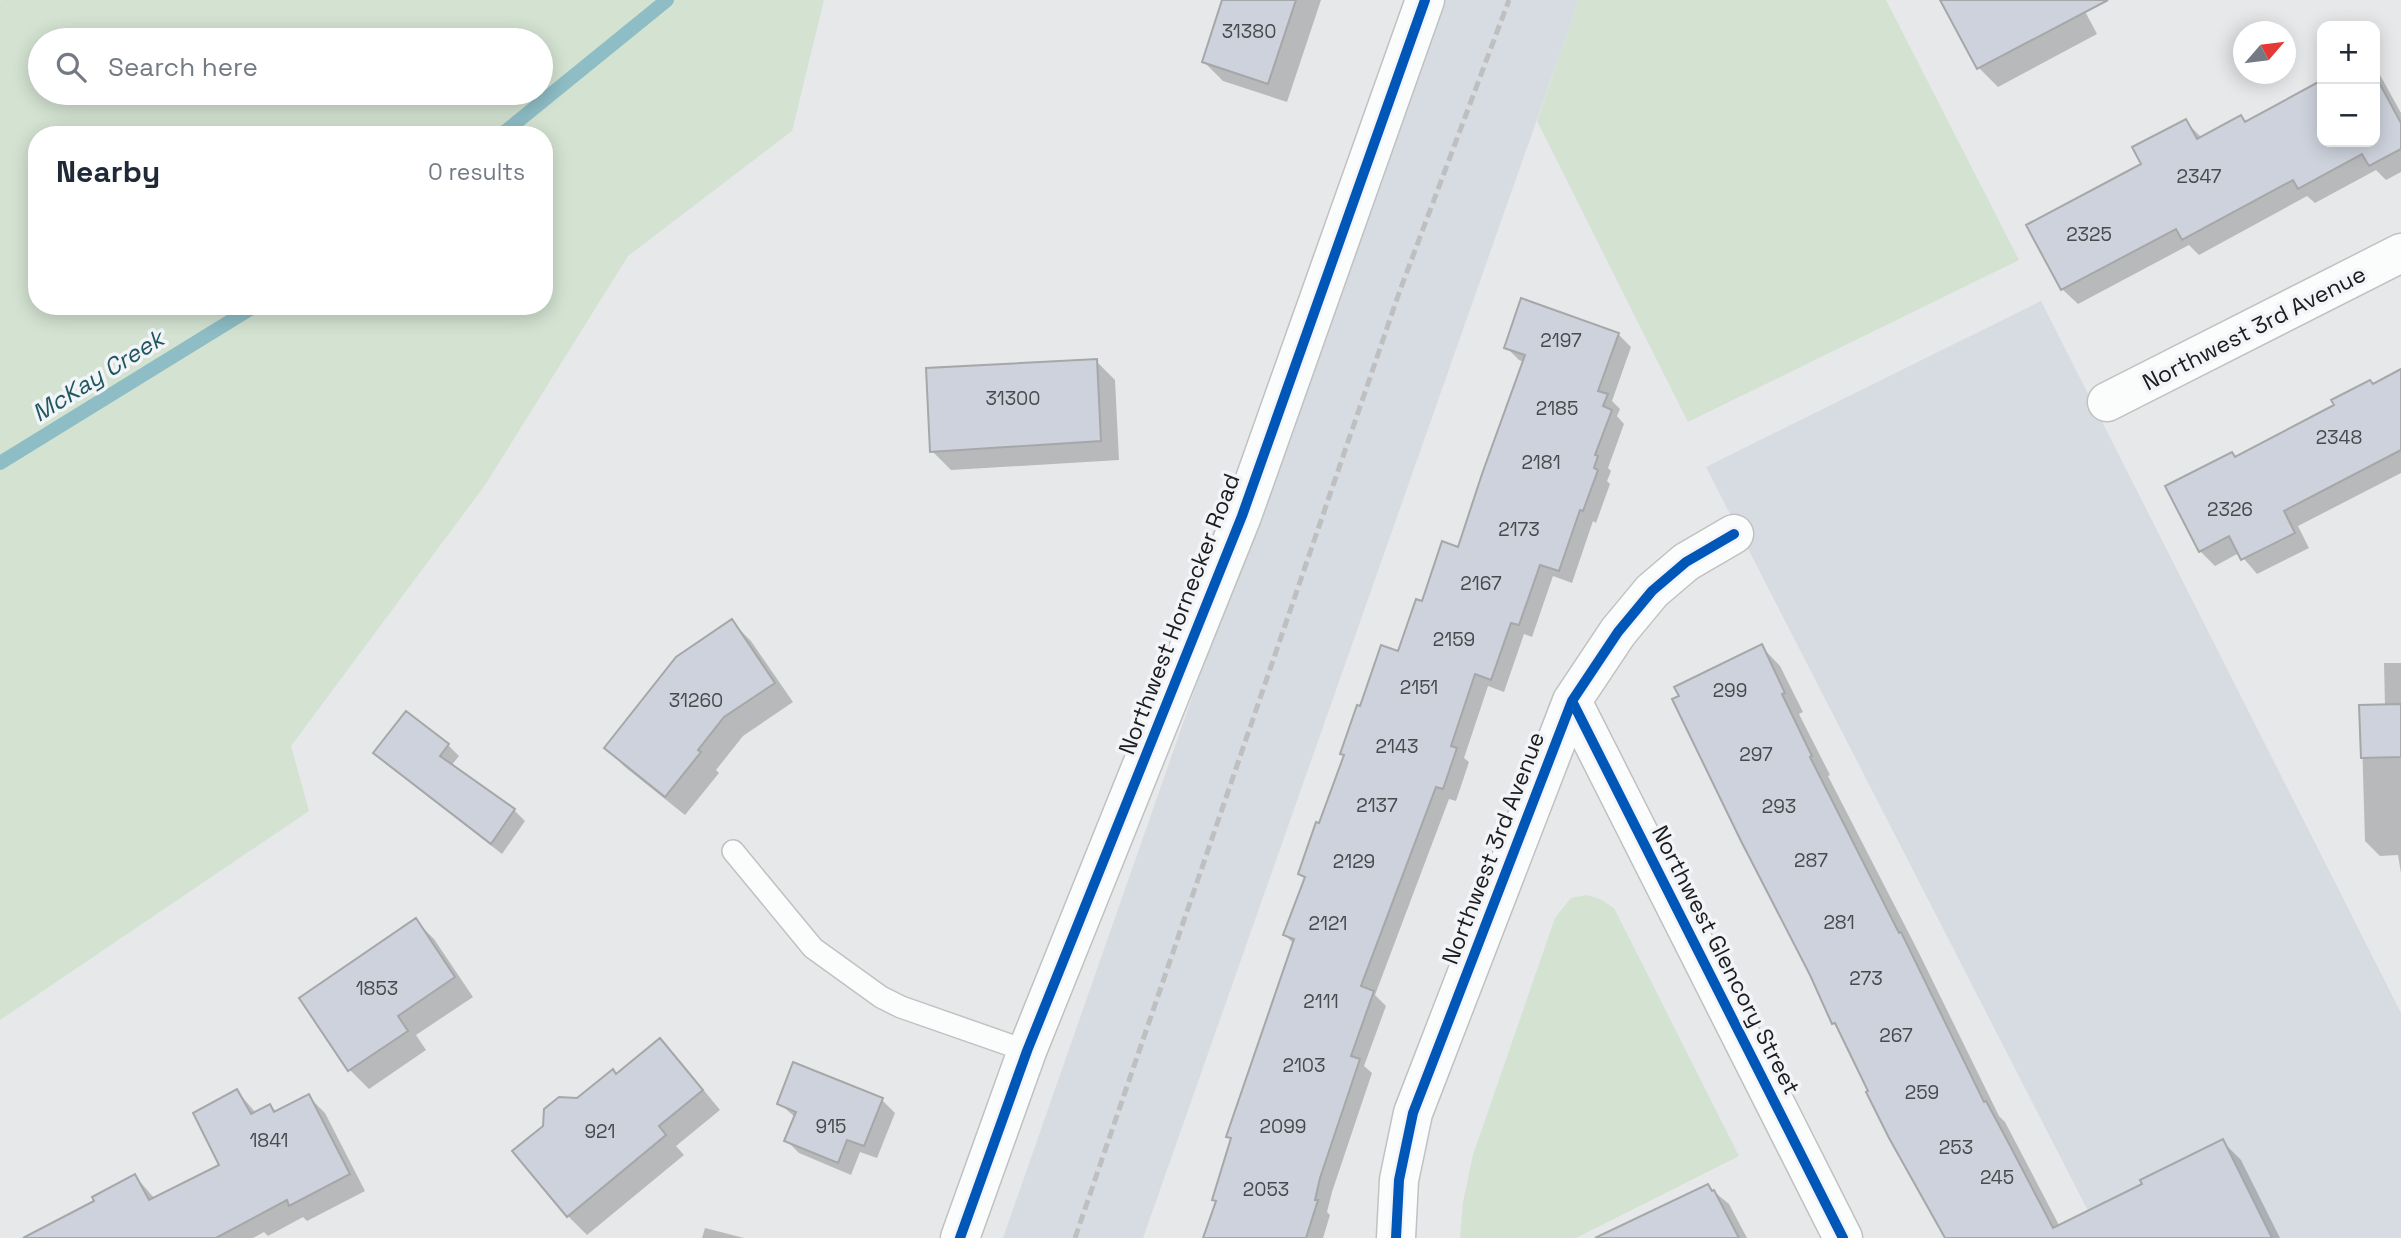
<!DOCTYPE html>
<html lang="en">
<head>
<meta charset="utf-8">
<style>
  :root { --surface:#fff; --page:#f2f2f3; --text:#1f2937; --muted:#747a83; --line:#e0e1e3 }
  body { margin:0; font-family:"Space Grotesk",sans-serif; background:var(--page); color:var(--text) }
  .controls { position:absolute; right:21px; top:21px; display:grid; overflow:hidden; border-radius:14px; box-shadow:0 4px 18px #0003 }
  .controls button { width:63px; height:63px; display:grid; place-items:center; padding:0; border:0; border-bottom:2px solid var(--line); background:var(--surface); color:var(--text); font:35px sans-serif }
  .compass { position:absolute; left:2233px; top:21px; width:63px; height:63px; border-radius:50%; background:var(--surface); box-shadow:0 4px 18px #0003; rotate:62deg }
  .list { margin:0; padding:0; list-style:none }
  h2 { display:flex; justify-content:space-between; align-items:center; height:91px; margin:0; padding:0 28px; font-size:30px }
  h2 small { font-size:23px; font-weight:400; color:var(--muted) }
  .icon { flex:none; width:38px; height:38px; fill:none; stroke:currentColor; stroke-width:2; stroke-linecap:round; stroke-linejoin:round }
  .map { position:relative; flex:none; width:2401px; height:1238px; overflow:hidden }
  .search { position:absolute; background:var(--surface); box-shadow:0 4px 18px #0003; left:28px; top:28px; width:525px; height:77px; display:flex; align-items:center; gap:18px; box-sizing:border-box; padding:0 24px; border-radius:38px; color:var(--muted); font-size:26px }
  .panel { position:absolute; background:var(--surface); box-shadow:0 4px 18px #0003; left:28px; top:126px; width:525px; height:189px; border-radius:28px }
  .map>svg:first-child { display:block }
  .built { fill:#d7dbe2 }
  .green { fill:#d3e2d1; fill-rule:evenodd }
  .shadow { fill:#0003 }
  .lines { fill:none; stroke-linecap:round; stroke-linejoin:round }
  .stream { stroke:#8ebdc5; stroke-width:14 }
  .building { fill:#cdd2dc; stroke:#a5a7a8; stroke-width:2 }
  .lane-casing { stroke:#c0c1c2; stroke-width:24 }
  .street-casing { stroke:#c0c1c2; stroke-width:41 }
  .secondary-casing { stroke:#c0c1c2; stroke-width:41 }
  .lane { stroke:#fbfcfc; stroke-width:21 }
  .street { stroke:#fbfcfc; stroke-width:38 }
  .secondary { stroke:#fbfcfc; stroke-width:38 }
  .rail { stroke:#bfbfc0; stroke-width:5; stroke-dasharray:10 5; stroke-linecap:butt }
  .cycleway-casing { stroke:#f2f4f8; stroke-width:15 }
  .cycleway { stroke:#0057b8; stroke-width:10 }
  .labels { text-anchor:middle; stroke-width:7; stroke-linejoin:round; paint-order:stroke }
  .number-label { font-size:19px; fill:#484a4d }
  .street-label { font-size:23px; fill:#1b1c1d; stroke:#f2f4f8 }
  .water-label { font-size:24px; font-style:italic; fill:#205860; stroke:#f2f4f8 }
</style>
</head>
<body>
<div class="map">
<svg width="2401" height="1238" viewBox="0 0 2401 1238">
  <rect width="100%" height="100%" fill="#e6e8ea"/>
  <!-- built -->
  <path class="built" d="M 1436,0 L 1579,0 L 1143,1238 L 1003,1238 Z
    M 2041,301 L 2401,1013 L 2401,1238 L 2102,1238 L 1706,467 Z"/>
  <!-- green -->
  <path class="green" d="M 2,0 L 824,0 L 792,131 L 628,256 L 485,485 L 291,746 L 309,811 L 0,1020 L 0,1 ZM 40,40 L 541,40 L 541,93 L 40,93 ZM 37,135 L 544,135 L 544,306 L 37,306 Z
    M 1579,0 L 1886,0 L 2019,260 L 1688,422 L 1537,121 Z
    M 1586,895 L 1600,899 L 1614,908 L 1739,1156 L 1576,1238 L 1460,1238 L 1463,1202 L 1473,1155 L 1555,918 L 1571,898 Z"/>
  <!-- shadow -->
  <path class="shadow" d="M 1224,0 L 1321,0 L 1287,102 L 1223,81 L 1204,62 Z
    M 1942,0 L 2079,0 L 2097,34 L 1998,87 L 1979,68 Z
    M 2375,69 L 2380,75 L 2401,113 L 2401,172 L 2386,180 L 2376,170 L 2315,203 L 2307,196 L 2199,255 L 2189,245 L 2078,304 L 2062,289 L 2144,165 L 2185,121 L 2202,138 L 2241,117 L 2247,123 L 2322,82 L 2322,142 L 2375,142 Z
    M 1618,334 L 1631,347 L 1612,401 L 1620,409 L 1617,416 L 1624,424 L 1608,468 L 1611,471 L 1607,481 L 1610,484 L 1596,523 L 1593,521 L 1572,583 L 1553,576 L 1532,637 L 1524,634 L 1504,692 L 1488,686 L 1464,758 L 1469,762 L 1456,801 L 1449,799 L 1375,995 L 1386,1006 L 1364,1066 L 1372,1073 L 1332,1192 L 1327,1212 L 1330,1215 L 1323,1238 L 1205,1238 L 1217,1203 L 1214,1199 L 1232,1140 L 1228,1136 L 1294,944 L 1285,935 L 1306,880 L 1300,874 L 1320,826 L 1345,757 L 1342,754 L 1361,708 L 1399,653 L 1423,603 L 1459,549 L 1524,362 L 1519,360 L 1506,347 Z
    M 1096,361 L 1115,380 L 1119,460 L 951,470 L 932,451 Z
    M 2401,371 L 2401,473 L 2298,526 L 2309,548 L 2257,574 L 2239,553 L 2215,566 L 2200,551 L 2232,454 L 2236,458 Z
    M 732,622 L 751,641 L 793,702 L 743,736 L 716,770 L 719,773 L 685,815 L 625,767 L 606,748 Z
    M 1761,646 L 1780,666 L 1803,712 L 1799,714 L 1830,775 L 1828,776 L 1919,953 L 1999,1116 L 2005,1122 L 2060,1227 L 2144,1185 L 2222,1141 L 2241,1160 L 2280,1238 L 1947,1238 L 1840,1029 L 1834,1023 Z
    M 2384,663 L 2401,663 L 2401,873 L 2398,855 L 2380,856 L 2365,841 L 2361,706 L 2385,706 Z
    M 448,745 L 459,756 L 451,766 L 514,810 L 525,821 L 502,854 L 386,764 L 375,753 Z
    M 415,920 L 434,939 L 473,997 L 416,1035 L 426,1050 L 369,1089 L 350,1070 L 301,999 Z
    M 660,1041 L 679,1060 L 720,1110 L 676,1146 L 684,1155 L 587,1235 L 568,1216 L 577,1100 L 617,1076 Z
    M 237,1091 L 256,1113 L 270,1106 L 277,1112 L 308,1096 L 325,1113 L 365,1191 L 307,1221 L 303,1217 L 268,1236 L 264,1232 L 253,1238 L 26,1238 L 97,1202 L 135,1176 L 155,1199 L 222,1166 Z
    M 882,1100 L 895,1113 L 877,1158 L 860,1152 L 851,1175 L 799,1153 L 786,1140 L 796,1118 L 779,1103 Z
    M 1707,1186 L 1729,1204 L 1747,1238 L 1612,1238 Z
    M 705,1228 L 744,1238 L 702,1238 Z"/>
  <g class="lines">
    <!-- stream -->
    <path class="stream" d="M 501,135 L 667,0
      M 0,463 L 255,306"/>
  </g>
  <!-- building -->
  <path class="building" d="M 1222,0 L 1296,0 L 1268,84 L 1202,62 Z
    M 1940,0 L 2108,0 L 1977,69 Z
    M 2375,75 L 2401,123 L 2401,149 L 2369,166 L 2362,154 L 2298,189 L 2293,180 L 2182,240 L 2176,229 L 2061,290 L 2026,225 L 2141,164 L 2132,147 L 2186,119 L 2197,139 L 2241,115 L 2245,122 L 2322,80 L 2322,142 L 2375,142 Z
    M 1521,298 L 1619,333 L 1598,391 L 1608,394 L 1603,406 L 1612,410 L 1595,455 L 1598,456 L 1594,468 L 1598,470 L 1583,511 L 1580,510 L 1559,571 L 1540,565 L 1519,625 L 1511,623 L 1491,680 L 1475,674 L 1451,746 L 1457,748 L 1443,789 L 1436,787 L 1361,986 L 1374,991 L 1351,1056 L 1360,1059 L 1320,1178 L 1315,1200 L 1318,1200 L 1306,1238 L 1203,1238 L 1216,1201 L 1212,1200 L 1231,1138 L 1226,1137 L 1294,939 L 1283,935 L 1305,877 L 1298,874 L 1316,822 L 1319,823 L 1344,755 L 1340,754 L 1357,705 L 1360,706 L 1381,645 L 1398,651 L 1416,599 L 1422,601 L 1442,541 L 1458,547 L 1482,474 L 1525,355 L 1504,348 Z
    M 1097,359 L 1101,441 L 930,452 L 926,368 Z
    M 2401,369 L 2401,450 L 2284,511 L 2295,533 L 2241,560 L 2229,536 L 2199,552 L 2165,486 L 2232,452 L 2235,457 L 2334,405 L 2331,400 L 2370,380 L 2373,384 Z
    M 732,619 L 775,683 L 724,717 L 698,750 L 701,752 L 665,797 L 604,748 L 676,657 Z
    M 1762,644 L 1785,693 L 1782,694 L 1812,756 L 1810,757 L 1899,933 L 1901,932 L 1984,1102 L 1986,1101 L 2006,1138 L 2053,1228 L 2142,1184 L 2140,1180 L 2223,1139 L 2272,1238 L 1945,1238 L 1889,1138 L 1866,1092 L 1868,1091 L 1835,1023 L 1832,1024 L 1810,975 L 1741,841 L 1672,699 L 1679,696 L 1674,687 Z
    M 2401,704 L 2401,757 L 2361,758 L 2359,705 Z
    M 406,711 L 449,744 L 440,756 L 515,809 L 491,844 L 373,753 Z
    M 416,918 L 455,977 L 398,1016 L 408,1031 L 348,1071 L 299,998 Z
    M 660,1038 L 703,1090 L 659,1126 L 666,1135 L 567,1217 L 512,1151 L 543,1126 L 544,1109 L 559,1097 L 577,1098 L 613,1069 L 616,1074 Z
    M 793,1062 L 883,1098 L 864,1146 L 847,1140 L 838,1163 L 784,1141 L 796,1112 L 777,1104 Z
    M 237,1089 L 251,1114 L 270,1104 L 274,1112 L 309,1094 L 350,1174 L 289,1206 L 287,1200 L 216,1238 L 23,1238 L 94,1201 L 92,1197 L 135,1174 L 149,1200 L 219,1165 L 193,1113 Z
    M 1708,1184 L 1712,1191 L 1714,1190 L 1739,1238 L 1595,1238 Z"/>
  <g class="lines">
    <!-- lane casing -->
    <g class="lane-casing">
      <path id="lane" d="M 733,851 L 813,948 L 881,997 L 901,1007 L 1027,1051"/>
    </g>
    <!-- street casing -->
    <g class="street-casing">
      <path id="street" d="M 2107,402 L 2401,253
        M 1572,701 L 1843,1238
        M 1396,1238 L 1399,1180 L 1413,1113 L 1572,701 L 1618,632 L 1652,591 L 1686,562 L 1734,534"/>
    </g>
    <!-- secondary casing -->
    <g class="secondary-casing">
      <path id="secondary" d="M 960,1238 L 1027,1051 L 1242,516 L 1425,0"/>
    </g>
    <!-- lane -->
    <use href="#lane" class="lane"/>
    <!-- street -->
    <use href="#street" class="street"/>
    <!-- secondary -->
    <use href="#secondary" class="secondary"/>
    <!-- rail -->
    <path class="rail" d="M 1075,1238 L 1399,293 L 1509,0"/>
    <!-- cycleway casing -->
    <g class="cycleway-casing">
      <path id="cycleway" d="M 1572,701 L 1843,1238
        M 960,1238 L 1027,1051 L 1242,516 L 1425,0
        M 1396,1238 L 1399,1180 L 1413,1113 L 1572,701 L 1618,632 L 1652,591 L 1686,562 L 1734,534"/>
    </g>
    <!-- cycleway -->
    <use href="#cycleway" class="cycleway"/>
  </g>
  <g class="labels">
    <!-- number labels -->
    <g class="number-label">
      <text x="1249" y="38">31380</text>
      <text x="2199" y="183">2347</text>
      <text x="2089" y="241">2325</text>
      <text x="1561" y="347">2197</text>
      <text x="1013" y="405">31300</text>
      <text x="1557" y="415">2185</text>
      <text x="2339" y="444">2348</text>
      <text x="1541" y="469">2181</text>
      <text x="2230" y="516">2326</text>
      <text x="1519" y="536">2173</text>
      <text x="1481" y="590">2167</text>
      <text x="1454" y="646">2159</text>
      <text x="1419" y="694">2151</text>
      <text x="1730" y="697">299</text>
      <text x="696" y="707">31260</text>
      <text x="1397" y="753">2143</text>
      <text x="1756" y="761">297</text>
      <text x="1377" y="812">2137</text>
      <text x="1779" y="813">293</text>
      <text x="1811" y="867">287</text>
      <text x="1354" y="868">2129</text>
      <text x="1839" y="929">281</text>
      <text x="1328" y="930">2121</text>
      <text x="1866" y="985">273</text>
      <text x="377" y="995">1853</text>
      <text x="1321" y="1008">2111</text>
      <text x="1896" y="1042">267</text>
      <text x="1304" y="1072">2103</text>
      <text x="1922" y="1099">259</text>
      <text x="831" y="1133">915</text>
      <text x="1283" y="1133">2099</text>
      <text x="600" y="1138">921</text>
      <text x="269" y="1147">1841</text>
      <text x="1956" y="1154">253</text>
      <text x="1997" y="1184">245</text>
      <text x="1266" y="1196">2053</text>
    </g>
    <!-- street labels -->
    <g class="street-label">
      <text transform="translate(2254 328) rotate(-27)" y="8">Northwest 3rd Avenue</text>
      <text transform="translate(1179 614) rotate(-69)" y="8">Northwest Hornecker Road</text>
      <text transform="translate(1493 848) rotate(-69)" y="8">Northwest 3rd Avenue</text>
      <text transform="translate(1726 960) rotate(63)" y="8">Northwest Glencory Street</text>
    </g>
    <!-- water labels -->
    <g class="water-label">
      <text transform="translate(98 376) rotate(-32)" y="8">McKay Creek</text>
    </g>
  </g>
</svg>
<div class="controls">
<button>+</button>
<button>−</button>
</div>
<svg class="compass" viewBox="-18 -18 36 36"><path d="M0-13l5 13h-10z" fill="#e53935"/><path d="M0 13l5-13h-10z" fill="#747a83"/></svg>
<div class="search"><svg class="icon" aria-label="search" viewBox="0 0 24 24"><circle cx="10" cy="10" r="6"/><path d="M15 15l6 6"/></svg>Search here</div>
<section class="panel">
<h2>Nearby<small>0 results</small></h2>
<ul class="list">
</ul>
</section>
</div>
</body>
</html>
